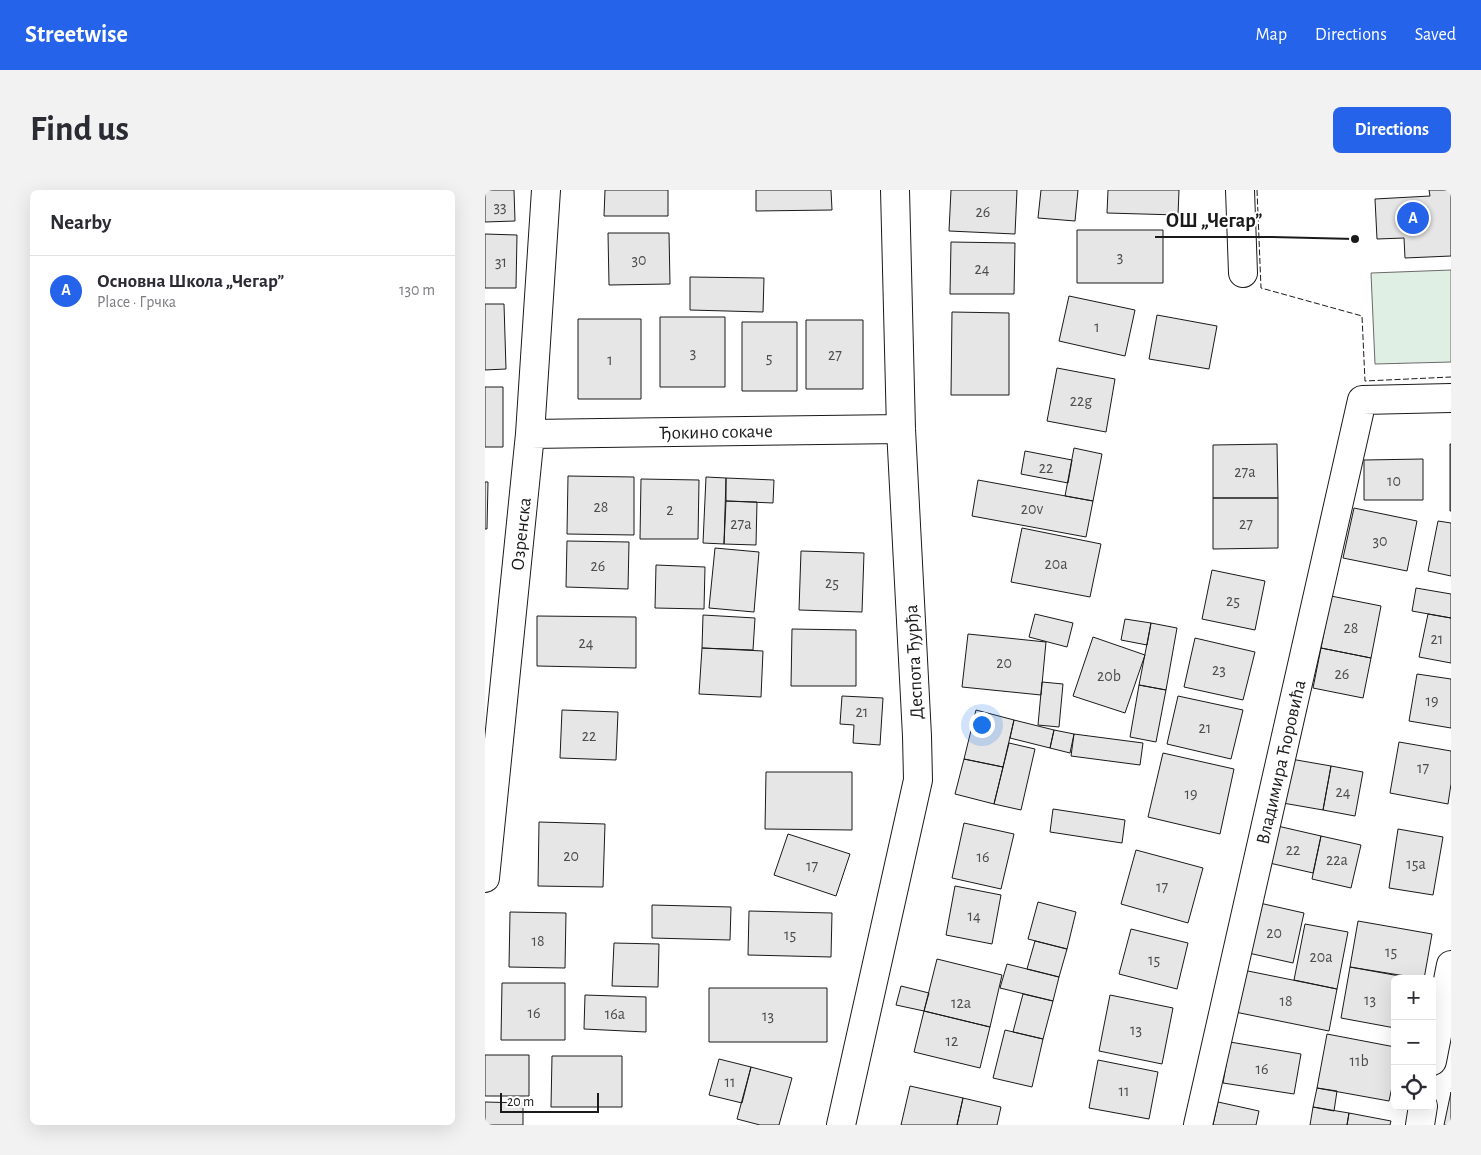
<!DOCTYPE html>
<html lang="en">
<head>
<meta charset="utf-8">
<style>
  :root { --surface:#fff; --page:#f2f2f3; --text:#2b2b33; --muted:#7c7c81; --line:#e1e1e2; --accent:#2563eb }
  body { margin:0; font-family:"Alegreya Sans",sans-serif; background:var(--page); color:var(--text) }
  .controls { position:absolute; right:15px; bottom:15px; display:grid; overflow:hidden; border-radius:8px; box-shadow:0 5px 20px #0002 }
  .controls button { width:45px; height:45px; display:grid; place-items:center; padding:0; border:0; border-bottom:1px solid var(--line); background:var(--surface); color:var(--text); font:25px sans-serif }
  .scale { position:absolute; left:15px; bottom:12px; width:99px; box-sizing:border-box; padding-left:5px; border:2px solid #1a1a1a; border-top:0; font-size:14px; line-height:18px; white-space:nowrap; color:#1a1a1a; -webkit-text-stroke:4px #fff; paint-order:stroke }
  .you { position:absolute; left:496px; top:534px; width:18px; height:18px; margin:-12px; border:4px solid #fff; border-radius:50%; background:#1a73e8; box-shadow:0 0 0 8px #1a73e833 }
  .badge { display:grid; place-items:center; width:32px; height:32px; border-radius:50%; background:var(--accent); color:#fff; font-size:16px; font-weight:700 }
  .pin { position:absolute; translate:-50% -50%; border:2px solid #fff; box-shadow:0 1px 5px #0006 }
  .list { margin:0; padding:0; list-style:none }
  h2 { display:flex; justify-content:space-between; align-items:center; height:65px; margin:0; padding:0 20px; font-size:21px }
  h2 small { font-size:16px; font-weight:400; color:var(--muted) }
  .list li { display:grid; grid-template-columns:32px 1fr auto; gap:15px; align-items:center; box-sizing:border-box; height:70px; padding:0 20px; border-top:1px solid var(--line) }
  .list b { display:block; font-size:19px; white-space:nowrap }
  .list p { margin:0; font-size:16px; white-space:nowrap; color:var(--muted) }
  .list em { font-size:16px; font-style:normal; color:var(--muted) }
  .icon { flex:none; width:28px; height:28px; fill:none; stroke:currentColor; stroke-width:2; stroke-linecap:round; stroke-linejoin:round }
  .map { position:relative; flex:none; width:966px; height:935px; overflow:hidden; border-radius:8px }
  header { display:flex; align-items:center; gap:30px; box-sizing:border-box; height:70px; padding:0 25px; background:var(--accent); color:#fff }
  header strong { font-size:24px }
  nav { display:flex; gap:28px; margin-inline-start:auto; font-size:18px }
  .intro { display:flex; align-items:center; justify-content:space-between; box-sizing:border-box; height:120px; padding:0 30px }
  h1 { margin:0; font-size:35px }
  .button { padding:12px 22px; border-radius:8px; background:var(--accent); color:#fff; font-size:18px; font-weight:700 }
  main { display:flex; gap:30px; padding:0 30px }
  aside { flex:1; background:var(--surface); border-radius:8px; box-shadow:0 5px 20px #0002 }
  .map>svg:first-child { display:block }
  .green { fill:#e0efe3; stroke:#6a6a6a }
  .building { fill:#e6e6e6; stroke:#1a1a1a }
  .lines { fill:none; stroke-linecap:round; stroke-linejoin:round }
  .street-casing { stroke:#1a1a1a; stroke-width:30 }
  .street { stroke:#fff; stroke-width:28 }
  .fence { stroke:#1a1a1a; stroke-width:1; stroke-dasharray:6 2.5; stroke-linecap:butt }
  .labels { text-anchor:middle; stroke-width:4; stroke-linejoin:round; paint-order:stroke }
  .number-label { font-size:16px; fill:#4d4d4d }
  .street-label { font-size:19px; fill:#1a1a1a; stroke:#fff }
  .leader { fill:none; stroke:#1a1a1a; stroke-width:2 }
  .callout-dot { fill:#1a1a1a; stroke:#fff; stroke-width:2 }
  .callout-label { font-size:20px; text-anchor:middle; font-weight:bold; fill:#1a1a1a; stroke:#fff; stroke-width:4; stroke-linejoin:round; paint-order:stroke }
</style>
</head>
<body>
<header>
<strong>Streetwise</strong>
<nav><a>Map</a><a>Directions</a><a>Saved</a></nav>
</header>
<div class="intro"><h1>Find us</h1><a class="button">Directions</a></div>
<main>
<aside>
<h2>Nearby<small></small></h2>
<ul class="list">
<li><span class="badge">A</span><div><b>Основна Школа „Чегар”</b><p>Place · Грчка</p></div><em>130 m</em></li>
</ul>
</aside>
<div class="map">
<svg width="966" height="935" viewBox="0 0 966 935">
  <rect width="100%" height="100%" fill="#fff"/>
  <!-- green -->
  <path class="green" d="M 966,80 L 966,172 L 890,174 L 886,83 Z"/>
  <!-- building -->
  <path class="building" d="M 0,0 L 29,0 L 30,31 L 0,32 Z
    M 120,0 L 183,0 L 183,26 L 119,26 Z
    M 271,0 L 346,0 L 347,20 L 271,21 Z
    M 466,0 L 532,0 L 530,44 L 464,41 Z
    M 556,0 L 593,0 L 590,31 L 553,28 Z
    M 623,0 L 694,0 L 693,25 L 622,23 Z
    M 944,0 L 966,0 L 966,66 L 920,68 L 919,48 L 892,49 L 890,9 L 945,6 Z
    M 592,40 L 678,40 L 678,93 L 592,93 Z
    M 123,43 L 184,43 L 185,94 L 124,95 Z
    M 0,44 L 32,45 L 31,98 L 0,98 Z
    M 466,52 L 530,53 L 529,104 L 465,104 Z
    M 205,87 L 279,88 L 278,122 L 205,120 Z
    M 584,106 L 650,120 L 640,166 L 574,151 Z
    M 0,114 L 19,114 L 21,179 L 0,180 Z
    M 467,122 L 524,123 L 524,205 L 466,205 Z
    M 672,125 L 732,136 L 724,179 L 664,169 Z
    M 175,127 L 240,127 L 240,197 L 175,197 Z
    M 93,129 L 156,129 L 156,209 L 93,209 Z
    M 321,130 L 378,130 L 378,199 L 321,199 Z
    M 257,132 L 312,132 L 312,201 L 257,201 Z
    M 572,178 L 630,189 L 621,242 L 562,231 Z
    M 0,197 L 18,197 L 18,257 L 0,257 Z
    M 792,254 L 793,308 L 728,308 L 728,255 Z
    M 965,254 L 966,254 L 966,321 L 965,321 Z
    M 589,258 L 617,264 L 608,311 L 580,306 Z
    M 540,261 L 587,270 L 583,293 L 536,284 Z
    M 938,269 L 938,310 L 879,310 L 879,270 Z
    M 83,286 L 149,287 L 149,345 L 82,344 Z
    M 221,287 L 241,288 L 239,354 L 218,353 Z
    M 241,288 L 289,290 L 288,313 L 241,311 Z
    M 156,289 L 214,290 L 213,349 L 155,349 Z
    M 493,290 L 608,311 L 601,347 L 487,326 Z
    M 0,292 L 3,292 L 2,339 L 0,339 Z
    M 728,308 L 793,308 L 793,358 L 728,359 Z
    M 241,311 L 272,312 L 271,355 L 239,354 Z
    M 869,318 L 932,331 L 922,381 L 858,368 Z
    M 953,331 L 966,333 L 966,386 L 943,381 Z
    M 537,338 L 616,354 L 605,407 L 526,392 Z
    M 82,351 L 144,352 L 143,399 L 81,397 Z
    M 230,358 L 274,362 L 269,422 L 224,418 Z
    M 316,361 L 379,363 L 377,422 L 314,420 Z
    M 171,375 L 220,377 L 219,419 L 170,418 Z
    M 727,380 L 780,391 L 770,440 L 717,429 Z
    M 931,398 L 966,404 L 966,428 L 927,421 Z
    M 846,406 L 896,416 L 886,468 L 836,458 Z
    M 550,424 L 588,433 L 582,457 L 544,447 Z
    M 943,424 L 966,428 L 966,473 L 934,467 Z
    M 218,425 L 270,428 L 268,460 L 217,458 Z
    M 52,426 L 151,427 L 151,478 L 52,476 Z
    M 640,429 L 666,433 L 662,455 L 636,450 Z
    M 666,433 L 692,438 L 681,500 L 654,495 Z
    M 307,439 L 371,440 L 371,496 L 306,496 Z
    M 483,444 L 561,452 L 556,505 L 477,497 Z
    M 608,447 L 660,465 L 640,523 L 588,506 Z
    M 710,448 L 770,462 L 758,510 L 699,497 Z
    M 217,458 L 278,461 L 276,507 L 214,504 Z
    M 836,458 L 886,468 L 878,508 L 828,498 Z
    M 932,484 L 966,489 L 966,538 L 924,531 Z
    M 557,492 L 578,494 L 574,537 L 553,535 Z
    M 654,495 L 681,500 L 671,552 L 645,547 Z
    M 357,506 L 398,508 L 395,555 L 368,553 L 369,535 L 355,534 Z
    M 693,506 L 758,520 L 746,569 L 682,554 Z
    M 77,520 L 133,522 L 131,570 L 75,568 Z
    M 491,520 L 529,530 L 518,577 L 479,569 Z
    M 529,530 L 569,540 L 565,558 L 525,548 Z
    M 569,540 L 589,544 L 585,563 L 565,558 Z
    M 589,544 L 658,553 L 655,575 L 586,566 Z
    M 914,552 L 966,561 L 966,594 L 963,614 L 905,603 Z
    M 524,553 L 550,559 L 536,620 L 509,614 Z
    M 678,563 L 749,579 L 735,644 L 663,627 Z
    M 800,568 L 846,576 L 838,620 L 792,612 Z
    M 479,569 L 518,577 L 509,614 L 470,604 Z
    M 846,576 L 878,582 L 870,626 L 838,620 Z
    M 281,582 L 367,582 L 367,640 L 280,639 Z
    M 568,619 L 640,630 L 637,653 L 565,642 Z
    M 54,632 L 120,634 L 118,697 L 53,696 Z
    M 479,633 L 529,644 L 516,699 L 467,688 Z
    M 788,635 L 836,646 L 828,683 L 780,672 Z
    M 913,639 L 958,647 L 948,705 L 904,698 Z
    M 303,644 L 365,664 L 351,706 L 289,685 Z
    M 836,646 L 876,655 L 866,698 L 827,689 Z
    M 651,660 L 718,678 L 703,733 L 636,714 Z
    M 470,696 L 516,705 L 507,754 L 461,745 Z
    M 553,712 L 591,722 L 582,759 L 543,749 Z
    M 770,712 L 819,723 L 808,773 L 759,762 Z
    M 167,715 L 246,717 L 245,750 L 167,748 Z
    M 264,721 L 347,723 L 346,767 L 263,765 Z
    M 25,722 L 81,723 L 80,778 L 24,777 Z
    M 873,731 L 947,744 L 939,789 L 865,777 Z
    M 820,734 L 863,742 L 852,799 L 809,790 Z
    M 646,739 L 703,753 L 692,799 L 634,784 Z
    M 550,751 L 582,759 L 574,787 L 542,779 Z
    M 129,753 L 174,754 L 173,797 L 127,796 Z
    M 452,769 L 517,785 L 505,837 L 439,821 Z
    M 522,774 L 574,787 L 568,811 L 515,798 Z
    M 865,777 L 931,789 L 910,789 L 910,838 L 856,828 Z
    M 758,780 L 852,799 L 844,841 L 750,822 Z
    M 17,793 L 80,793 L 80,850 L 16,850 Z
    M 416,796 L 444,803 L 439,821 L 411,815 Z
    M 224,798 L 342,798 L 342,852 L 224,852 Z
    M 538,804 L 568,811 L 558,849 L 528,842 Z
    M 100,805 L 161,807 L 161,842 L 99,839 Z
    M 625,805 L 688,818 L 677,874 L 614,861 Z
    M 439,821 L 505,837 L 495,878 L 429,862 Z
    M 520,840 L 558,849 L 547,897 L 508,888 Z
    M 842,844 L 910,857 L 910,883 L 904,911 L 832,898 Z
    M 745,852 L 816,864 L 809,904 L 738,893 Z
    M 0,865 L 44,865 L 44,906 L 0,906 Z
    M 67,866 L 137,866 L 137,917 L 66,917 Z
    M 234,869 L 266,877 L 257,913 L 224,905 Z
    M 613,870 L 673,882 L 664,929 L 604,918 Z
    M 266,877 L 307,888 L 294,935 L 275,935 L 252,929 Z
    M 425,896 L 478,908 L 472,935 L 416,935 Z
    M 832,898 L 852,901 L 849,921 L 828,917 Z
    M 966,902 L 966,935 L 959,935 Z
    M 478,908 L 516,917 L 512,935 L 472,935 Z
    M 0,912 L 38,913 L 38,935 L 0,935 Z
    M 733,912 L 774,921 L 771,935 L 728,935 Z
    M 828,917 L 864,923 L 862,935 L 825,935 Z
    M 864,923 L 906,931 L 905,935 L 862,935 Z"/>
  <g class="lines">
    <!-- street casing -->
    <g class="street-casing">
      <path id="street" d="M 755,0 L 758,83
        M 45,244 L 416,239
        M 0,688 L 45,244 L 61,0
        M 947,871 L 966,775
        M 356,935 L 433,590 L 432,546 L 416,239 L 410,0
        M 713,935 L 877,210 L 966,208
        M 935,935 L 938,916"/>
    </g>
    <!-- street -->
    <use href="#street" class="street"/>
    <!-- fence -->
    <path class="fence" d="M 772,0 L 776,98 L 877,126 L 880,191 L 966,187"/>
  </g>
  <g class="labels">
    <!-- number labels -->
    <g class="number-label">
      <text x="15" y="22">33</text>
      <text x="498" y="27">26</text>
      <text x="635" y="72">3</text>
      <text x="154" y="75">30</text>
      <text x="16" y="77">31</text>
      <text x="497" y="84">24</text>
      <text x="612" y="142">1</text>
      <text x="208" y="168">3</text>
      <text x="350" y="170">27</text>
      <text x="284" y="173">5</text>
      <text x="125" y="175">1</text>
      <text x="596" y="216">22g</text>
      <text x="561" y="283">22</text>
      <text x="760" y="287">27a</text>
      <text x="909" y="296">10</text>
      <text x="116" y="322">28</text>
      <text x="547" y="324">20v</text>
      <text x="185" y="325">2</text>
      <text x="256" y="339">27a</text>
      <text x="761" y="339">27</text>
      <text x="895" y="356">30</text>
      <text x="571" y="379">20a</text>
      <text x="113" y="381">26</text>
      <text x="347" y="398">25</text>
      <text x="748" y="416">25</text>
      <text x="866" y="443">28</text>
      <text x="952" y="454">21</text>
      <text x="101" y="458">24</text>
      <text x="519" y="478">20</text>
      <text x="734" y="485">23</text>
      <text x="857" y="489">26</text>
      <text x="624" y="491">20b</text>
      <text x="947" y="516">19</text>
      <text x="377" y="527">21</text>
      <text x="720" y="543">21</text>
      <text x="104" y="551">22</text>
      <text x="938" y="583">17</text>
      <text x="858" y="607">24</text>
      <text x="706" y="609">19</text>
      <text x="808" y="665">22</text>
      <text x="86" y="671">20</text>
      <text x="498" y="672">16</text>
      <text x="852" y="675">22a</text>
      <text x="931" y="679">15a</text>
      <text x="327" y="681">17</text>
      <text x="677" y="702">17</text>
      <text x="489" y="731">14</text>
      <text x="789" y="748">20</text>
      <text x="305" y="750">15</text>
      <text x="53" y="756">18</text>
      <text x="906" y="767">15</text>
      <text x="836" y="772">20a</text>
      <text x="669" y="775">15</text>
      <text x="885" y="815">13</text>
      <text x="801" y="816">18</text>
      <text x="476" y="818">12a</text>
      <text x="49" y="828">16</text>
      <text x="130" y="829">16a</text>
      <text x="283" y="831">13</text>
      <text x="651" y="845">13</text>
      <text x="467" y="856">12</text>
      <text x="874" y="876">11b</text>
      <text x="777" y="884">16</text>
      <text x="245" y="897">11</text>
      <text x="639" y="906">11</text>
    </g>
    <!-- street labels -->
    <g class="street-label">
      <text transform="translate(231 241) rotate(-1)" y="7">Ђокино сокаче</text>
      <text transform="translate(35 344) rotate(-84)" y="7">Озренска</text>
      <text transform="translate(428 472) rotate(-93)" y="7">Деспота Ђурђа</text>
      <text transform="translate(795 572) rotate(-77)" y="7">Владимира Ћоровића</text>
    </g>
  </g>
  <!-- callouts -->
  <path class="leader" d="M870 49L787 47H670"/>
  <circle class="callout-dot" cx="870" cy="49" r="5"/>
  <g class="callout-label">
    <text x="729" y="37">ОШ „Чегар”</text>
  </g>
</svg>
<div class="controls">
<button>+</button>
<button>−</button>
<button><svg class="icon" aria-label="locate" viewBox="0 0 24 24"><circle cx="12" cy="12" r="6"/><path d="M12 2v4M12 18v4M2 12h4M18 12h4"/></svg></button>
</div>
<div class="scale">20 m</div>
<div class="you"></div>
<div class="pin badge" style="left:928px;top:28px">A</div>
</div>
</main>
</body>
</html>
